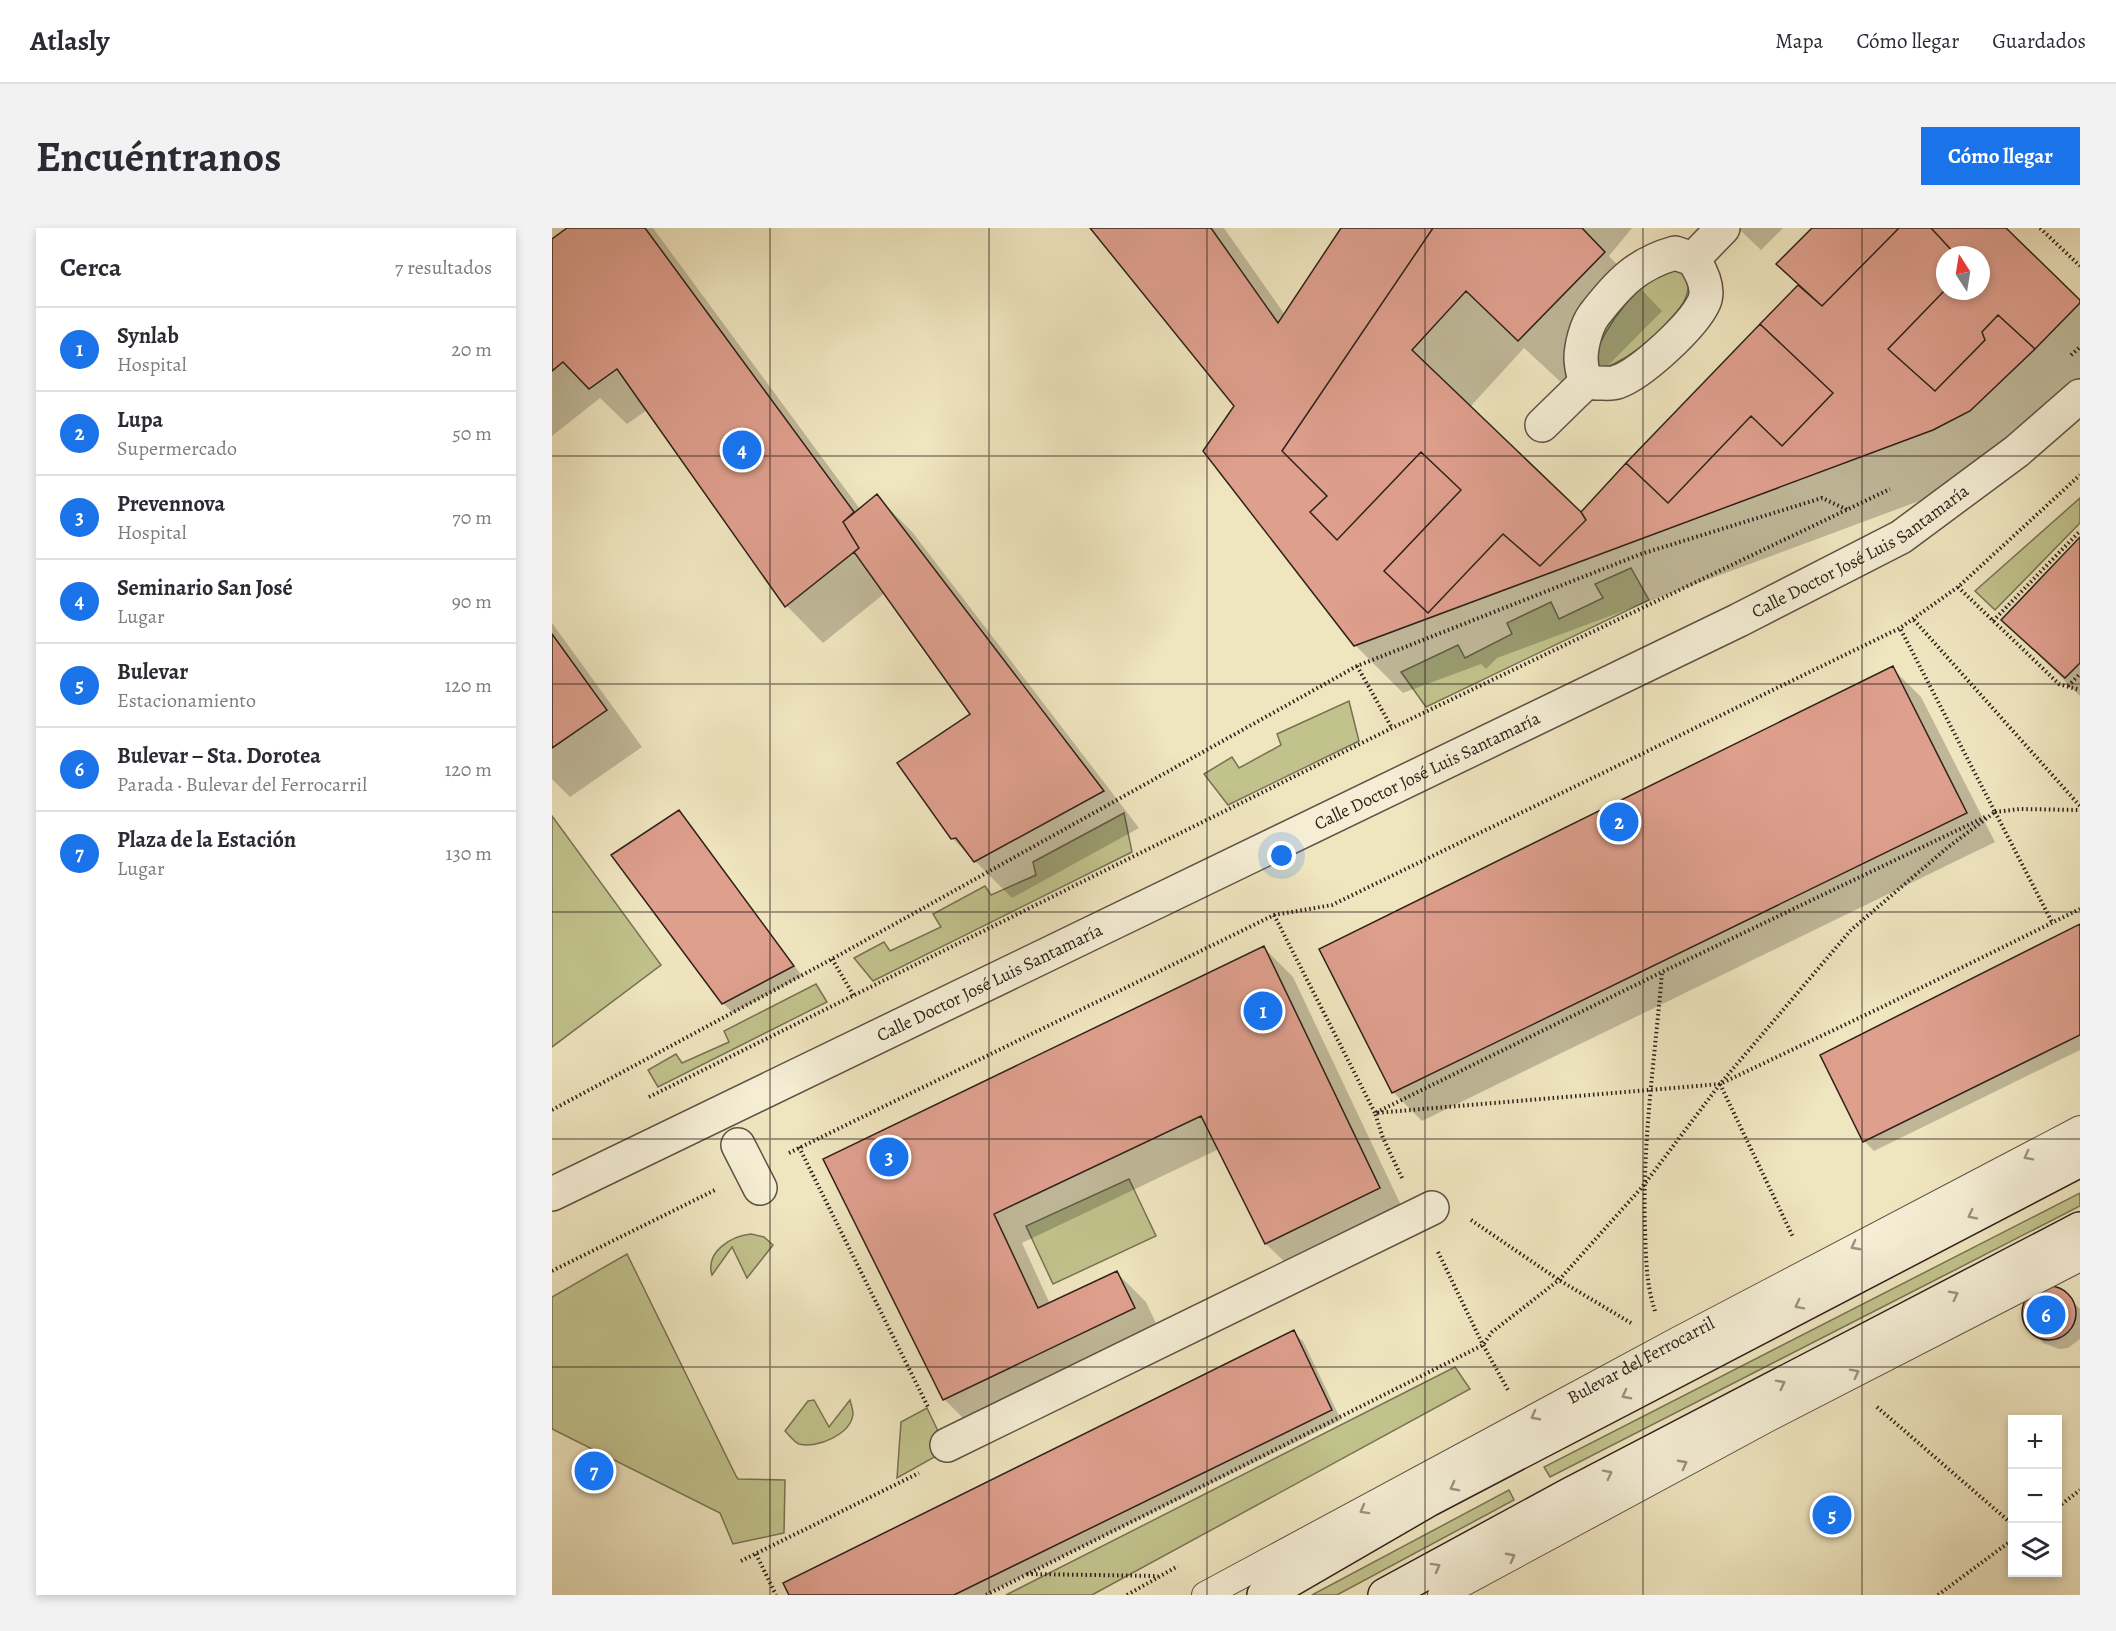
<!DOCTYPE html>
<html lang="es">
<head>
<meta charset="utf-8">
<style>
  :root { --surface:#fff; --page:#f2f2f3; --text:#2b2b33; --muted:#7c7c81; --line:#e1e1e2; --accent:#1a73e8 }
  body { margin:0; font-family:Alegreya,serif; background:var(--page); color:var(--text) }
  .controls { position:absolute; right:18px; bottom:18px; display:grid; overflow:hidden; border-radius:0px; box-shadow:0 3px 9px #0003 }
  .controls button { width:54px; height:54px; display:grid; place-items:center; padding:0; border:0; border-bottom:2px solid var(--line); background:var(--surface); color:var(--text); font:30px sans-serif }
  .compass { position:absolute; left:1384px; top:18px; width:54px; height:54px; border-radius:50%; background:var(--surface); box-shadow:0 3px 9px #0003; rotate:348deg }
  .you { position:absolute; left:730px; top:628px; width:21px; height:21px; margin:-15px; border:4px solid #fff; border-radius:50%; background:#1a73e8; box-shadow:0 0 0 9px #1a73e833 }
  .badge { display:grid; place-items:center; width:39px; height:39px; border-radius:50%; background:var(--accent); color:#fff; font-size:20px; font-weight:700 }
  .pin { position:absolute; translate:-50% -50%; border:3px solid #fff; box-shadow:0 2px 6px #0006 }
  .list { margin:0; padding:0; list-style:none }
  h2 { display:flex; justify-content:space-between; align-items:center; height:78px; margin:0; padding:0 24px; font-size:26px }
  h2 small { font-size:20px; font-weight:400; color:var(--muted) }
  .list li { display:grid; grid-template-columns:39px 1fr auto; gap:18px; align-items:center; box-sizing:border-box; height:84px; padding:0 24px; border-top:2px solid var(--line) }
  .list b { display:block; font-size:22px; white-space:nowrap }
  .list p { margin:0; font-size:20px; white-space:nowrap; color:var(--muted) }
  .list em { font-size:20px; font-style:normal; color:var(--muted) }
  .icon { flex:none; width:33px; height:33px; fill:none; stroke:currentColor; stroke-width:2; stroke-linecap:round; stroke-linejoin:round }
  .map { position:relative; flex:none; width:1528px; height:1367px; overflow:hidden; border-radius:0px }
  header { display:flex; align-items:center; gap:36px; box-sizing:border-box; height:84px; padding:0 30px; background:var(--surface); border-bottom:2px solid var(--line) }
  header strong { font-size:28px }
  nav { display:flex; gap:33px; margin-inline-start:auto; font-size:21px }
  .intro { display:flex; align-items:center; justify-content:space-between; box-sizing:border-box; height:144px; padding:0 36px }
  h1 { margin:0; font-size:42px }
  .button { padding:15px 27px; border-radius:0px; background:var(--accent); color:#fff; font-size:21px; font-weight:700 }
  main { display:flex; gap:36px; padding:0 36px }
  aside { flex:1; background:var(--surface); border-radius:0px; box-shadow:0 3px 9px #0003 }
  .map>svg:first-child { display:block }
  .green { fill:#c1c28c; stroke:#787254; stroke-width:1.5 }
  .shadow { fill:#0003; fill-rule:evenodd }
  .building { fill:#de9f8d; stroke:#2f211b; stroke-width:1.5 }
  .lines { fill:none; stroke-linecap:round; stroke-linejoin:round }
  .service-casing { stroke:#5f5244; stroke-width:28 }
  .pedestrian-casing { stroke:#5f5244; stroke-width:36 }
  .minor-casing { stroke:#5f5244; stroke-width:36 }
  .secondary-casing { stroke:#2f211b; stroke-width:36 }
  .path { stroke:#2f211b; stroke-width:4; stroke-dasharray:1.5 3; stroke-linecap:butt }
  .service { stroke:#f5eed5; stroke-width:26 }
  .pedestrian { stroke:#f5eed5; stroke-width:33 }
  .minor { stroke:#f5eed5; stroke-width:33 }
  .secondary { stroke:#f5eed5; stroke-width:33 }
  .oneway { stroke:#9c9281 }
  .grid { fill:none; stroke:#2f211b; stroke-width:1.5; stroke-opacity:0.55 }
  .labels { text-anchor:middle; stroke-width:5; stroke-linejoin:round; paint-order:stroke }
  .street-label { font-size:18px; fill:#2f211b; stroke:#f5eed5 }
</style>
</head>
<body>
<header>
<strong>Atlasly</strong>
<nav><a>Mapa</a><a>Cómo llegar</a><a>Guardados</a></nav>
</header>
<div class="intro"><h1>Encuéntranos</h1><a class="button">Cómo llegar</a></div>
<main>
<aside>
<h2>Cerca<small>7 resultados</small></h2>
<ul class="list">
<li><span class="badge">1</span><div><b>Synlab</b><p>Hospital</p></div><em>20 m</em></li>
<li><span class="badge">2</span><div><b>Lupa</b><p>Supermercado</p></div><em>50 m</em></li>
<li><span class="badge">3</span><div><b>Prevennova</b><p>Hospital</p></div><em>70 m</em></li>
<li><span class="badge">4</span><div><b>Seminario San José</b><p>Lugar</p></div><em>90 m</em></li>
<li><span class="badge">5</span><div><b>Bulevar</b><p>Estacionamiento</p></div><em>120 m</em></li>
<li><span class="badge">6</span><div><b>Bulevar – Sta. Dorotea</b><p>Parada · Bulevar del Ferrocarril</p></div><em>120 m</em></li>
<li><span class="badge">7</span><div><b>Plaza de la Estación</b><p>Lugar</p></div><em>130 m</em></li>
</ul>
</aside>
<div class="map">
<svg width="1528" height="1367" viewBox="0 0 1528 1367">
  <rect width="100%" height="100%" fill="#efe5bf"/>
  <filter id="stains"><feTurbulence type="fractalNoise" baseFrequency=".00333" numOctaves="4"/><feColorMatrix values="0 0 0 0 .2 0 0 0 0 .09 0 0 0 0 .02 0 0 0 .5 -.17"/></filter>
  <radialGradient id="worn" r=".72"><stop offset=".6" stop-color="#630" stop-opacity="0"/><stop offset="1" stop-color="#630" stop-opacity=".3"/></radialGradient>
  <!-- green -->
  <path class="green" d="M 1126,40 C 1129,43 1134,46 1135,50 C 1145,76 1095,116 1076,128 C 1068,133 1059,137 1051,141 L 1040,135 C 1052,99 1087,48 1126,40 Z
    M 1528,270 L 1528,295 L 1443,382 L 1423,363 Z
    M 1079,340 L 1097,372 L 874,479 L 849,444 L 906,417 L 913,430 L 960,406 L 955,395 L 999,374 L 1007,391 L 1051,370 L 1043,356 Z
    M 797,473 L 807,513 L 676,577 L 652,546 L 680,529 L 687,540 L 729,517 L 725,506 Z
    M 572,585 L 580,624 L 321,753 L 302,730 L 332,714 L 338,723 L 389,699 L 381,686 L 433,658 L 439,667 L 484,647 L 481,634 Z
    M 0,588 L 109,737 L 0,819 Z
    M 264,756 L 275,774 L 106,859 L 96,842 L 124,826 L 130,835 L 177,814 L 172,803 Z
    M 577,951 L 604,1008 L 501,1056 L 474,998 Z
    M 1528,965 L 1528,978 L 998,1249 L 992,1239 Z
    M 199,1006 L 212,1009 L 221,1017 L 195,1050 L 180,1019 L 160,1047 C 153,1024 179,1008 199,1006 Z
    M 75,1026 L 184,1248 L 186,1251 L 233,1252 L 232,1305 L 181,1316 L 168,1285 L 0,1201 L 0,1069 Z
    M 903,1139 L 918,1161 L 540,1367 L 454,1367 Z
    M 262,1172 L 277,1199 L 298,1172 C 299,1176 301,1182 301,1186 C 299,1206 265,1221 247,1216 C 242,1214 238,1208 233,1203 L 256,1173 Z
    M 375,1180 L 395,1222 L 345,1250 L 349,1194 Z
    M 957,1262 L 962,1272 L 785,1367 L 760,1367 Z"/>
  <!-- shadow -->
  <path class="shadow" d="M 17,0 L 101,0 L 308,281 L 325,268 L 361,305 L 587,600 L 460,670 L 400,610 L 420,486 L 333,365 L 271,415 L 235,378 L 95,182 L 75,196 L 48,170 L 0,208 L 0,13 Z
    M 540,0 L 672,0 L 733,87 L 790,0 L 1080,0 L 1057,28 L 1110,83 L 1025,169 L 972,120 L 918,179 L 1029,286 L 1248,57 L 1262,0 L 1452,0 L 1528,74 L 1528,173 L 1429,250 L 945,430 L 934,441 L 929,436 L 851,465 L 803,417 L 684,178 ZM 1393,27 L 1429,27 L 1429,63 L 1393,63 Z
    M 1186,0 L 1231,0 L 1209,22 Z
    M 1528,313 L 1528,468 L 1451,392 Z
    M 0,395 L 90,519 L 18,569 L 0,551 Z
    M 1340,440 L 1369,469 L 1443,614 L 870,893 L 841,864 Z
    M 126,584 L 136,594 L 250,748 L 181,785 L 171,775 Z
    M 1528,698 L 1528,822 L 1322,923 L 1312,913 L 1270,828 Z
    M 712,720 L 741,749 L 855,990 L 743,1044 L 714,1016 L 667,921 L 470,1015 L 498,1076 L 565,1045 L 594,1074 L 611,1110 L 421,1200 L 392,1171 L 273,931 Z
    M 1501,1058 L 1509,1061 L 1528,1081 L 1528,1111 L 1516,1120 L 1507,1121 L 1491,1115 L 1475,1098 L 1471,1082 L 1477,1067 L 1492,1059 Z
    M 741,1104 L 751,1113 L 789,1192 L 432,1367 L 238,1367 Z"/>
  <!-- building -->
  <path class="building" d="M 15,0 L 93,0 L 302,284 L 291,294 L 307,320 L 233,379 L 65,141 L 37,161 L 11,134 L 0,143 L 0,11 Z
    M 538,0 L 659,0 L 726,95 L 789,0 L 881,0 L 730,223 L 775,268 L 758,284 L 785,312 L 869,224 L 909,262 L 832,343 L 876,385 L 951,306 L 988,338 L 1034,292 L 1029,284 L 1074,235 L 1116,275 L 1199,188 L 1230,218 L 1281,165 L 1208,96 L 1246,57 L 1270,78 L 1347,0 L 1379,0 L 1404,27 L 1393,27 L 1393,62 L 1336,121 L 1383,163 L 1433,112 L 1430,104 L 1446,87 L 1483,121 L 1418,183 L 1381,202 L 802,418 L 651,223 L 682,178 Z
    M 881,0 L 1030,0 L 1053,24 L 966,113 L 914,63 L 860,122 L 1029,284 L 1034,292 L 988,338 L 951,306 L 876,385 L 832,343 L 909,262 L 869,224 L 785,312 L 758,284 L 775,268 L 730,223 Z
    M 1260,0 L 1347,0 L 1270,78 L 1224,36 Z
    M 1379,0 L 1454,0 L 1528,72 L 1528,75 L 1483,121 L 1446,87 L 1430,104 L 1433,112 L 1383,163 L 1336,121 L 1393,62 L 1429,63 L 1429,27 L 1404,27 Z
    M 1208,96 L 1281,165 L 1230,218 L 1199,188 L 1116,275 L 1074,235 Z
    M 325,266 L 552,563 L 422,634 L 404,610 L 399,611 L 345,535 L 418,486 L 302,324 L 307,320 L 291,294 Z
    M 1528,309 L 1528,435 L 1513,450 L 1449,392 Z
    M 0,406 L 55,482 L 0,520 Z
    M 1341,438 L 1415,585 L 840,865 L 767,721 Z
    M 127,582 L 242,738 L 170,776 L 59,627 Z
    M 1528,696 L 1528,807 L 1311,914 L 1268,827 Z
    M 712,718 L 828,960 L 713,1016 L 649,888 L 442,986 L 486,1080 L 565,1043 L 583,1080 L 391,1172 L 271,931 Z
    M1470 1085a27 27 0 1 1 54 0a27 27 0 1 1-54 0Z
    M 742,1102 L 780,1182 L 402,1367 L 237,1367 L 231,1355 Z"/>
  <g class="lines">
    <!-- service casing -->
    <g class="service-casing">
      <g id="service">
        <path id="s1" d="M 653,1367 L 1126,1112 L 1528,901"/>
        <path d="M 889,1367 L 1215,1191 L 1528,1030"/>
      </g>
    </g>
    <!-- pedestrian casing -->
    <g class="pedestrian-casing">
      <path id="pedestrian" d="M 395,1217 L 880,980"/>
    </g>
    <!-- minor casing -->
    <g class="minor-casing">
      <g id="minor">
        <path d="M 1123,25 L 1141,31 C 1149,43 1158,60 1152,74 C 1142,97 1089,146 1065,154 C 1060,156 1053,155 1047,155 C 1031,156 1030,144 1029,131 C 1029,118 1034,98 1042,87 C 1066,56 1084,36 1123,25 Z"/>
        <path d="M 1141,31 L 1171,0"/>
        <path d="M 990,197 L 1035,153"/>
        <path d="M 186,917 L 208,960"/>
        <path id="s2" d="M 0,966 L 1187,392 L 1349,309 L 1465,223 L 1528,168"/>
      </g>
    </g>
    <!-- secondary casing -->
    <g class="secondary-casing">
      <path id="secondary" d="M 712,1367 L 876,1272 L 962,1227 L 1528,932
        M 833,1367 L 1017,1267 L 1528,1001"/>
    </g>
    <!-- path -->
    <path class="path" d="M 1488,0 L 1528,38
      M 1519,127 L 1528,119
      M 1406,359 L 1507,456 L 1528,462
      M 1362,392 L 1528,578
      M 1441,393 L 1528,303
      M 805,438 L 840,500
      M 1516,458 L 1528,446
      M 1443,584 L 1468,581 L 1528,582
      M 1443,584 L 1500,694
      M 722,687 L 823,885 L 1168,856 L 1328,780 L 1528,681
      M 280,731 L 302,768
      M 1168,856 L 1241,1009
      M 97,869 L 840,500 L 1338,261
      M 0,882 L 280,731 L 805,438 L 1089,326 L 1270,270 L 1296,282
      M 247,919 L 376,1179
      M 237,925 L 722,687 L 780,677 L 1348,400 L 1406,359 L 1528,247
      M 850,950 L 831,910 L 823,885 L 1110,744 L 1433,589
      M 919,992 L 1007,1052 L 1079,1095
      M 886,1024 L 931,1117 L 956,1162
      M 0,1043 L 163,962
      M 1103,1083 C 1094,1056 1094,1030 1093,1001 C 1090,915 1103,830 1110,744
      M 1325,1179 L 1460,1296
      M 1506,1279 L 1528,1262
      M 204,1326 L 224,1367
      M 189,1333 L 367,1245
      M 475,1346 L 606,1348
      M 434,1367 L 931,1117 L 940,1104 L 1007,1052 L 1091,958 L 1168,856 L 1299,702 L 1395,620 L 1443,584 L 1348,400
      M 575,1367 L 626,1338
      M 1386,1367 L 1460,1312"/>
    <!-- service -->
    <use href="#service" class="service"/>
    <!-- pedestrian -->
    <use href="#pedestrian" class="pedestrian"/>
    <!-- minor -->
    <use href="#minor" class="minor"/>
    <!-- secondary -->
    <use href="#secondary" class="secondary"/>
  </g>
  <!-- one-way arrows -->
  <defs><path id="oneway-chevron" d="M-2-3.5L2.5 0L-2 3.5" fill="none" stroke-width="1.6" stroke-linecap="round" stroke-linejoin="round" transform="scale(1.5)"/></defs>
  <g class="oneway">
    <use href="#oneway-chevron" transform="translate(1476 928) rotate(153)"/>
    <use href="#oneway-chevron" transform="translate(1420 987) rotate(153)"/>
    <use href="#oneway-chevron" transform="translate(1303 1018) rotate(152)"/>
    <use href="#oneway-chevron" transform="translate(1402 1067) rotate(-27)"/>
    <use href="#oneway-chevron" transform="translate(1247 1077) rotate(153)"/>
    <use href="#oneway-chevron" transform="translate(1303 1145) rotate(-27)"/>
    <use href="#oneway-chevron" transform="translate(1229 1156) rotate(-27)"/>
    <use href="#oneway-chevron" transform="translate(1074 1167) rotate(152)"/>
    <use href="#oneway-chevron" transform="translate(983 1188) rotate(152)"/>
    <use href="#oneway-chevron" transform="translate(1131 1236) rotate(-28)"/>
    <use href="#oneway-chevron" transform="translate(1056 1246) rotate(-27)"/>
    <use href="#oneway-chevron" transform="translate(902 1259) rotate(152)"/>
    <use href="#oneway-chevron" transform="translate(812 1282) rotate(151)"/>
    <use href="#oneway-chevron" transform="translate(959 1329) rotate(-28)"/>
    <use href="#oneway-chevron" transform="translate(884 1339) rotate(-29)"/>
  </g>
  <!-- grid -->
  <path class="grid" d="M 218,0 L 218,1367M 437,0 L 437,1367M 655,0 L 655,1367M 873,0 L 873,1367M 1091,0 L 1091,1367M 1310,0 L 1310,1367M 0,228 L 1528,228M 0,456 L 1528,456M 0,684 L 1528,684M 0,911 L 1528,911M 0,1139 L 1528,1139"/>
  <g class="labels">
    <!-- street labels -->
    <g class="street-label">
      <text dy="6" stroke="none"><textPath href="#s2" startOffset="1458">Calle Doctor José Luis Santamaría</textPath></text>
      <text dy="6" stroke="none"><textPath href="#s2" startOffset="972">Calle Doctor José Luis Santamaría</textPath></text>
      <text dy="6" stroke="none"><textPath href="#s2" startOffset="486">Calle Doctor José Luis Santamaría</textPath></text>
      <text dy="6" stroke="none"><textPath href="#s1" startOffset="495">Bulevar del Ferrocarril</textPath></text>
    </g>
  </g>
  <rect width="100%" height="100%" filter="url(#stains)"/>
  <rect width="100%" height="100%" fill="url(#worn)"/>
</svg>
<div class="controls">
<button>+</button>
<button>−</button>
<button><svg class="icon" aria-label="layers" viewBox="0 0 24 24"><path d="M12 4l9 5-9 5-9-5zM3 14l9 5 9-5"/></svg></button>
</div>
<svg class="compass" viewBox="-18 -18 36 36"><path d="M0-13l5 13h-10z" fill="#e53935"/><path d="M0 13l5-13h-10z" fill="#7c7c81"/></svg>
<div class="you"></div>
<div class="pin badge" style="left:711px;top:783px">1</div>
<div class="pin badge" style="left:1067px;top:594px">2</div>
<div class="pin badge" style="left:337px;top:929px">3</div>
<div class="pin badge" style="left:190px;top:222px">4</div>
<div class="pin badge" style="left:1280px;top:1287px">5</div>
<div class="pin badge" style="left:1494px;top:1087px">6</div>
<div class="pin badge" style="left:42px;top:1243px">7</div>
</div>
</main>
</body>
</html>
